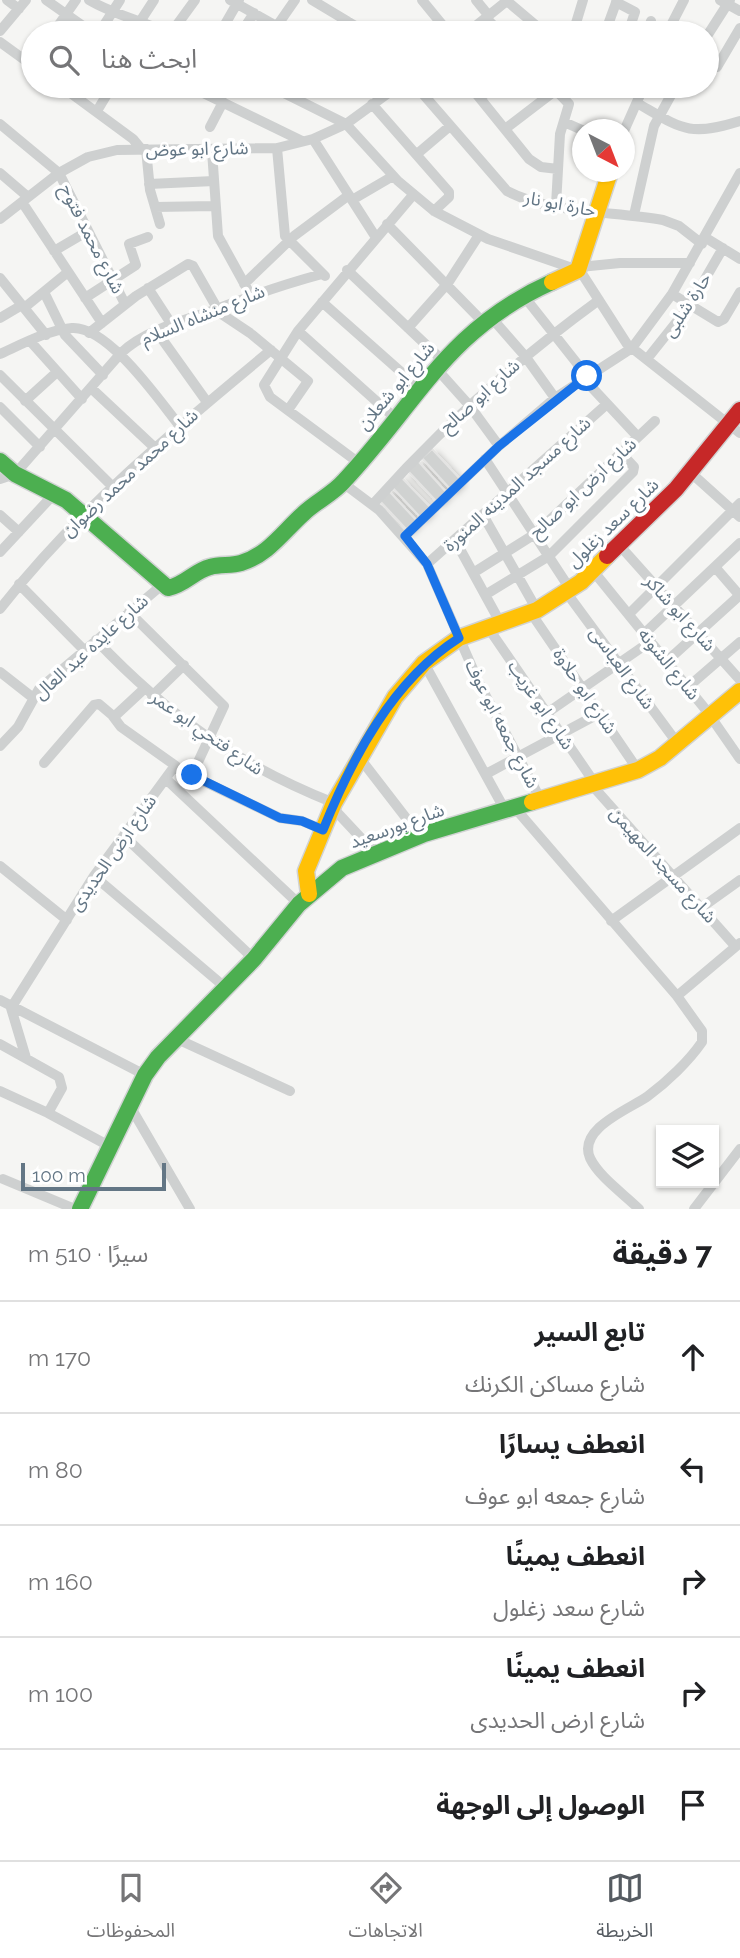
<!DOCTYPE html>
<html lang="ar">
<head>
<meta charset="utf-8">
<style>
  :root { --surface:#fff; --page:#f6f6f6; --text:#202124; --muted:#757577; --line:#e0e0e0; --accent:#555b61 }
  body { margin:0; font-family:Raleway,"Noto Sans Arabic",sans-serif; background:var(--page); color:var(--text); direction:rtl }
  .controls { position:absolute; right:21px; bottom:21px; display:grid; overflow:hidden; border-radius:0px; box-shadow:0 2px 5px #0004 }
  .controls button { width:63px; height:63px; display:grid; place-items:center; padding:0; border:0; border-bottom:2px solid var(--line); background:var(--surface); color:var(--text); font:35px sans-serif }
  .compass { position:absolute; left:572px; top:119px; width:63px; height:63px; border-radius:50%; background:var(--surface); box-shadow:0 2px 5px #0004; rotate:138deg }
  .scale { position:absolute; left:21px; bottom:18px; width:145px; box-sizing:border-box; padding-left:7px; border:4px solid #637685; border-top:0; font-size:19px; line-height:24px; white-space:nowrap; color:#637685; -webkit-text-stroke:5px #fff; paint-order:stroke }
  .stop { position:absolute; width:21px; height:21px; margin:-16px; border:5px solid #1a73e8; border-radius:50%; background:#fff }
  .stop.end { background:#1a73e8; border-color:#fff; box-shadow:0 2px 7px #0008 }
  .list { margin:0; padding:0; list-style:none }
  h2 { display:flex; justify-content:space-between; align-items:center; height:91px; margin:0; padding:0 28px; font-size:30px }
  h2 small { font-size:23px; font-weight:400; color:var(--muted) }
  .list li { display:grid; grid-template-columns:46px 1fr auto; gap:21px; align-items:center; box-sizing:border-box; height:112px; padding:0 28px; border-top:2px solid var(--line) }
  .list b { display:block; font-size:26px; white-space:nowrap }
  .list p { margin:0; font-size:23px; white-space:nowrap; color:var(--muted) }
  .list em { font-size:23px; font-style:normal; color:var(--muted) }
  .icon { flex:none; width:38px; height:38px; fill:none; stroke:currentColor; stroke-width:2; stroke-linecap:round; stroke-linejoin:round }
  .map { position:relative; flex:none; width:740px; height:1209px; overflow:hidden; direction:ltr }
  .search { position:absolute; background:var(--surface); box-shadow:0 2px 5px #0004; left:21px; right:21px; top:21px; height:77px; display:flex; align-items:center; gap:18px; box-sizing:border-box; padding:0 24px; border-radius:38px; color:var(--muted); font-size:26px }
  .sheet { height:651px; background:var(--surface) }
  nav { display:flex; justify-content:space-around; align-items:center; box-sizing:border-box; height:98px; border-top:2px solid var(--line); background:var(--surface); font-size:19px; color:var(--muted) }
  nav a { display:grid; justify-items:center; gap:4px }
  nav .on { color:var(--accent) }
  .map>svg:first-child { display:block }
  .building { fill:#d0d2d1; stroke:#e4e4e3; stroke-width:2; filter:url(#shadow) }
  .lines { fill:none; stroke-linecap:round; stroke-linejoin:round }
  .fast-casing { stroke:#d1d3d3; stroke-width:19 }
  .slow-casing { stroke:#d1d3d3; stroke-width:19 }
  .jam-casing { stroke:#d1d3d3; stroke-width:19 }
  .street { stroke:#ced0d0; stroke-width:10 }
  .fast { stroke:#4caf50; stroke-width:16 }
  .slow { stroke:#ffc107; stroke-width:16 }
  .jam { stroke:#c62828; stroke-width:16 }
  .route { stroke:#1a73e8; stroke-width:9 }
  .labels { text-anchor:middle; stroke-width:7; stroke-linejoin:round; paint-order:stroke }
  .street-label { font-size:18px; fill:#637685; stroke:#fff }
</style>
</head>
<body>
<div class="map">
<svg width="740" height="1209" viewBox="0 0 740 1209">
  <defs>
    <filter id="shadow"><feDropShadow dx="4" dy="4" stdDeviation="3.5" flood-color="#0004"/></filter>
  </defs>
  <rect width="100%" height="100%" fill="#f5f5f3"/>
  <!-- building -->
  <path class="building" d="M 432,449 L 461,480 L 451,490 L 422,458 Z
    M 418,461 L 447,493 L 437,502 L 408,471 Z
    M 401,477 L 431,508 L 421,518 L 391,486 Z
    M 388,490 L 417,521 L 407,530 L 378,499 Z"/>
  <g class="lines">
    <!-- fast casing -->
    <g class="fast-casing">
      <path id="fast" d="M 0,461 L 15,474 L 66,500 L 168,588 C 185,585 194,571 210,567 C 220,564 231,566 241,563 C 268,555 283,532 303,514 C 315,502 333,494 344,481 C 418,402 447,329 552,282
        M 80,1209 L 145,1075 L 158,1057 L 254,959 L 299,904 L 342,868 L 424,834 L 532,802"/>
    </g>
    <!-- slow casing -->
    <g class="slow-casing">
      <path id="slow" d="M 552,282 L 578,270 L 610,172
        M 532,802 L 638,770 L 660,758 L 740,691
        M 309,894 L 306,871 L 334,803 L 395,697 L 424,663 L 459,638 L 537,610 L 581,582 L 607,556"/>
    </g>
    <!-- jam casing -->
    <g class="jam-casing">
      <path id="jam" d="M 607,556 L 676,489 L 740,410"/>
    </g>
    <!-- street -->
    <path class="street" d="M 7,0 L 19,9
      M 46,0 L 93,33
      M 89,0 C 114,15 141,20 167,33
      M 230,0 L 289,33
      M 312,0 L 367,33
      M 422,0 L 449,33
      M 476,0 L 489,16
      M 720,0 L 740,11
      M 507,1 L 545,33
      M 616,2 L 635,12 L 628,33
      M 486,18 L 501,33
      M 141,20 L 154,0
      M 0,31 L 26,0
      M 53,33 L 76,0
      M 99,33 L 120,0
      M 171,33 L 195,0
      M 220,33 L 239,0
      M 241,33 L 254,13
      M 272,33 L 295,0
      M 339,33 L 347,21
      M 467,33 L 508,0
      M 573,33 L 583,0
      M 605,33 L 617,0
      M 647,33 L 651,21
      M 667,33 L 684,0
      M 707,36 L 730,0
      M 0,42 L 33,66
      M 707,63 L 717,67 L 740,28
      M 61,86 L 133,139 L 142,150
      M 189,86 L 302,141
      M 270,86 L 346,124 L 398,181 L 434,211 L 488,239 L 578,270
      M 416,86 L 507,191 C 550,214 615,211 663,220 L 679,226 L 702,244
      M 470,86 L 529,159 L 541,167 L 558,169
      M 552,86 L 569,104 L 560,134 L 556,205
      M 480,98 L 494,86
      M 296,99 L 305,86
      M 637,103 C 682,129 688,137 740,121
      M 372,104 L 449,192 L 449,197 L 434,211
      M 97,111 L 112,86
      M 564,122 L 582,130
      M 0,124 L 59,173 L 125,304
      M 210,127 L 223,102
      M 505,129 L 556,90
      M 624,131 L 644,86
      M 313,139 L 375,236
      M 277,148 L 285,236 L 325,276
      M 146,149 L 150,190 L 160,224
      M 212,151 L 218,236 L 250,294
      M 417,154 L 450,126
      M 0,173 L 28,197
      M 149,184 L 214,181
      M 352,200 L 393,176
      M 22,202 L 102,323
      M 155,207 L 215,206
      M 634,215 L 654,126 L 676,86
      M 0,219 L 59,173 L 88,157 L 117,150 L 277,148 L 313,139 L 346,124 L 398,86
      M 387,224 L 483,322
      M 706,238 L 740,259
      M 54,251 L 88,231
      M 580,267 L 620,263 L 690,263
      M 579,269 L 627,344 L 740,433
      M 347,270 L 441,359
      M 0,278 L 46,335
      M 244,284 L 294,236 L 349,195
      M 148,288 L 172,325
      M 44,292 L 65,335 L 103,375
      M 672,294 L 718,322 L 724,319 L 740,292
      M 523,295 L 587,376
      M 85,298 L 136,265 L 129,244 L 148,237
      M 322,302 L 418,387
      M 24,308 L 68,272
      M 214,309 L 250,333 L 308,381 L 288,410
      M 490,316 L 525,356 L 555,398
      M 0,318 L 22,305
      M 408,328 L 448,283 L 479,235
      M 298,331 L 394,417
      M 157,332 L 207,402
      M 89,333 L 136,296 L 188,264 L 193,266 L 217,308
      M 30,341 L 82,399
      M 0,354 C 22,344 48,330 72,328 C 108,326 158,399 179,425
      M 647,359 L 690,305 L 723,248
      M 435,367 L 469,405 L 499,446
      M 0,375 L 112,486
      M 584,379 L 638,437
      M 91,388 L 154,447
      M 25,401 L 57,372
      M 0,407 L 40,447
      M 485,459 L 570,589
      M 359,463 L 270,397 L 264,385 L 298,331 L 413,195
      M 690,472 L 740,517
      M 0,479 L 15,474 L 121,353 C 145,330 183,321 214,310 C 250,296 285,284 322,274
      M 343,483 L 379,510 L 427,564 L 479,683 L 541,800
      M 373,504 C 441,428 515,361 599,300
      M 0,515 L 19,532
      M 483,515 L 537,610
      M 405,536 L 499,446 L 555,398 L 632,348 L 672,294 L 740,173
      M 455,540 L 501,624
      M 621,547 L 740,680
      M 0,552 L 55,493
      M 427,564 L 607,404
      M 715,567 L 740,596
      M 594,572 L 706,710 L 740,759
      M 473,573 L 535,534 L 655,421
      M 19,584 L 84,650
      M 566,592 L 678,744
      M 485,595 L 549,556 L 633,472 L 634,467 L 621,453
      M 0,609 C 78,509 174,430 271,350
      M 129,612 L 224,706 L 192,775
      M 531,613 L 638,770
      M 629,614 L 740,503
      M 489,629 L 594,782
      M 645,633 L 740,543
      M 96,640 C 167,715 238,765 334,803
      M 667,661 L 740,595
      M 424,663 L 505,810
      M 0,672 L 32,697
      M 688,687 L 740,642
      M 152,696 L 184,665
      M 547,713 L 651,641
      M 112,715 L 121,727 L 176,766
      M 0,746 L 18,727 L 39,689 L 162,585
      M 359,757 L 420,836
      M 44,763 L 94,705 L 99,704 L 112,715 L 116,715 L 144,689
      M 486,774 L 600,713
      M 166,779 L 299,904
      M 590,783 L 735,946
      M 332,807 L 375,853
      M 515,808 L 677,996 L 740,943
      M 124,836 L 254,959
      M 0,866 L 67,920
      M 94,876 L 226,988
      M 701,908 L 740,880
      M 611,921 L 740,828
      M 0,1000 L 145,1075
      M 175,1038 L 290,1091
      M 0,1044 L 59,1077 L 62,1088 L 48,1113
      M 26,1058 L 11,1008 L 94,876 L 174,767 L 280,818 L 302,821 L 323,830
      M 0,1091 L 48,1113 L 111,1147
      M 130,1106 L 190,1209
      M 3,1179 L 75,1209
      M 639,1209 C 624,1194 599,1177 590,1158 C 577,1128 632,1108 648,1096 C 667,1082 689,1061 702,1042 L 702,1031 L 677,996
      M 694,1209 L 740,1149"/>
    <!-- fast -->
    <use href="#fast" class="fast"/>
    <!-- slow -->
    <use href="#slow" class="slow"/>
    <!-- jam -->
    <use href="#jam" class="jam"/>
  </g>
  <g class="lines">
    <!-- route -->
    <path class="route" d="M 192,775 L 280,818 L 302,821 L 323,830 C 352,758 393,680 459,638 L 427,564 L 405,536 L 499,446 L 587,376"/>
  </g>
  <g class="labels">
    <!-- street labels -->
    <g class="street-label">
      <text transform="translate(197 149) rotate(-1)" y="6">شارع ابو عوض</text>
      <text transform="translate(560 204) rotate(11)" y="6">حارة ابو نار</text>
      <text transform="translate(92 239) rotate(63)" y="6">شارع محمد فتوح</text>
      <text transform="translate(687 305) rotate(-57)" y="6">حارة شلبى</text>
      <text transform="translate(203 315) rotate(-22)" y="6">شارع منشاه السلام</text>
      <text transform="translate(396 386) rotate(-50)" y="6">شارع ابو شعلان</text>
      <text transform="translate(480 396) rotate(-42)" y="6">شارع ابو صالح</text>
      <text transform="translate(130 473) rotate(-43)" y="6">شارع محمد محمد رضوان</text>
      <text transform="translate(517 484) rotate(-42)" y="6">شارع مسجد المدينه المنورة</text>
      <text transform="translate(583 488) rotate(-43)" y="6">شارع ارض ابو صالح</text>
      <text transform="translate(613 523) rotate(-44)" y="6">شارع سعد زغلول</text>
      <text transform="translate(680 613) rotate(48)" y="6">شارع ابو شاكر</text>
      <text transform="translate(91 647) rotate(-42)" y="6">شارع عايده عبد العال</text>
      <text transform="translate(669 664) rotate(51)" y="6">شارع الشونه</text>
      <text transform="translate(622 668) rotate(54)" y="6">شارع العباسى</text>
      <text transform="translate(585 691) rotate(56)" y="6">شارع ابو حلاوة</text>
      <text transform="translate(541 705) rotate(56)" y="6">شارع ابو غريب</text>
      <text transform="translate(502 724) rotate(63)" y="6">شارع جمعه ابو عوف</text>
      <text transform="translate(207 733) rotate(35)" y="6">شارع فتحي ابو عمر</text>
      <text transform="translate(397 826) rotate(-20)" y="6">شارع بورسعيد</text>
      <text transform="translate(113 853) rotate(-55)" y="6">شارع ارض الحديدى</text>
      <text transform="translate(663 865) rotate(48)" y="6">شارع مسجد المهيمن</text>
    </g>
  </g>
</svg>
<div class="controls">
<button><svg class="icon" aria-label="layers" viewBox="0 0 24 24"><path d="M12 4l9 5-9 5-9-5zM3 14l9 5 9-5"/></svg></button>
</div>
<svg class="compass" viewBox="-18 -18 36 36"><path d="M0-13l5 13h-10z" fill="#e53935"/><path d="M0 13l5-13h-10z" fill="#757577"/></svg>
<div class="scale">100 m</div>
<div class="stop" style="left:587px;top:376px"></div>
<div class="stop end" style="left:192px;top:775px"></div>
<div class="search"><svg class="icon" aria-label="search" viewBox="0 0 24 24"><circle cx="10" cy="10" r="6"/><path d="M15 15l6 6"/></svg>ابحث هنا</div>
</div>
<section class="sheet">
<h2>7 دقيقة<small>سيرًا · 510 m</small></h2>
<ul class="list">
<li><svg class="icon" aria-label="ahead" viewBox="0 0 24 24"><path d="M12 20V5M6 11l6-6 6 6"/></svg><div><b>تابع السير</b><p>شارع مساكن الكرنك</p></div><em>170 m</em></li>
<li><svg class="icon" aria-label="left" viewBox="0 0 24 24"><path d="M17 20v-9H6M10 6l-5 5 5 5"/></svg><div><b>انعطف يسارًا</b><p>شارع جمعه ابو عوف</p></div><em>80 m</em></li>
<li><svg class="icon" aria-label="right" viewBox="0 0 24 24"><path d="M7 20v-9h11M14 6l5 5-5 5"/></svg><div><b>انعطف يمينًا</b><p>شارع سعد زغلول</p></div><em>160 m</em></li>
<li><svg class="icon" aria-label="right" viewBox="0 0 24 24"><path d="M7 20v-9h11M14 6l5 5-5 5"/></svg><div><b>انعطف يمينًا</b><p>شارع ارض الحديدى</p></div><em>100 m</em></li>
<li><svg class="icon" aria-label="arrive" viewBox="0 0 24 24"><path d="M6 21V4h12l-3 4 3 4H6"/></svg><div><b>الوصول إلى الوجهة</b></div></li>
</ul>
</section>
<nav>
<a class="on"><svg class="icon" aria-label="map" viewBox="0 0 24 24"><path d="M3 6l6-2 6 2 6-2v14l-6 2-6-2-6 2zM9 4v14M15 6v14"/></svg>الخريطة</a>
<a><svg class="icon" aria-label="directions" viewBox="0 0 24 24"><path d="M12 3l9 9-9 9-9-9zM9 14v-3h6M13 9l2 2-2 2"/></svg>الاتجاهات</a>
<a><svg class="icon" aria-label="saved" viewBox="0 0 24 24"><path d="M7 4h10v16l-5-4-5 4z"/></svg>المحفوظات</a>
</nav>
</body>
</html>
